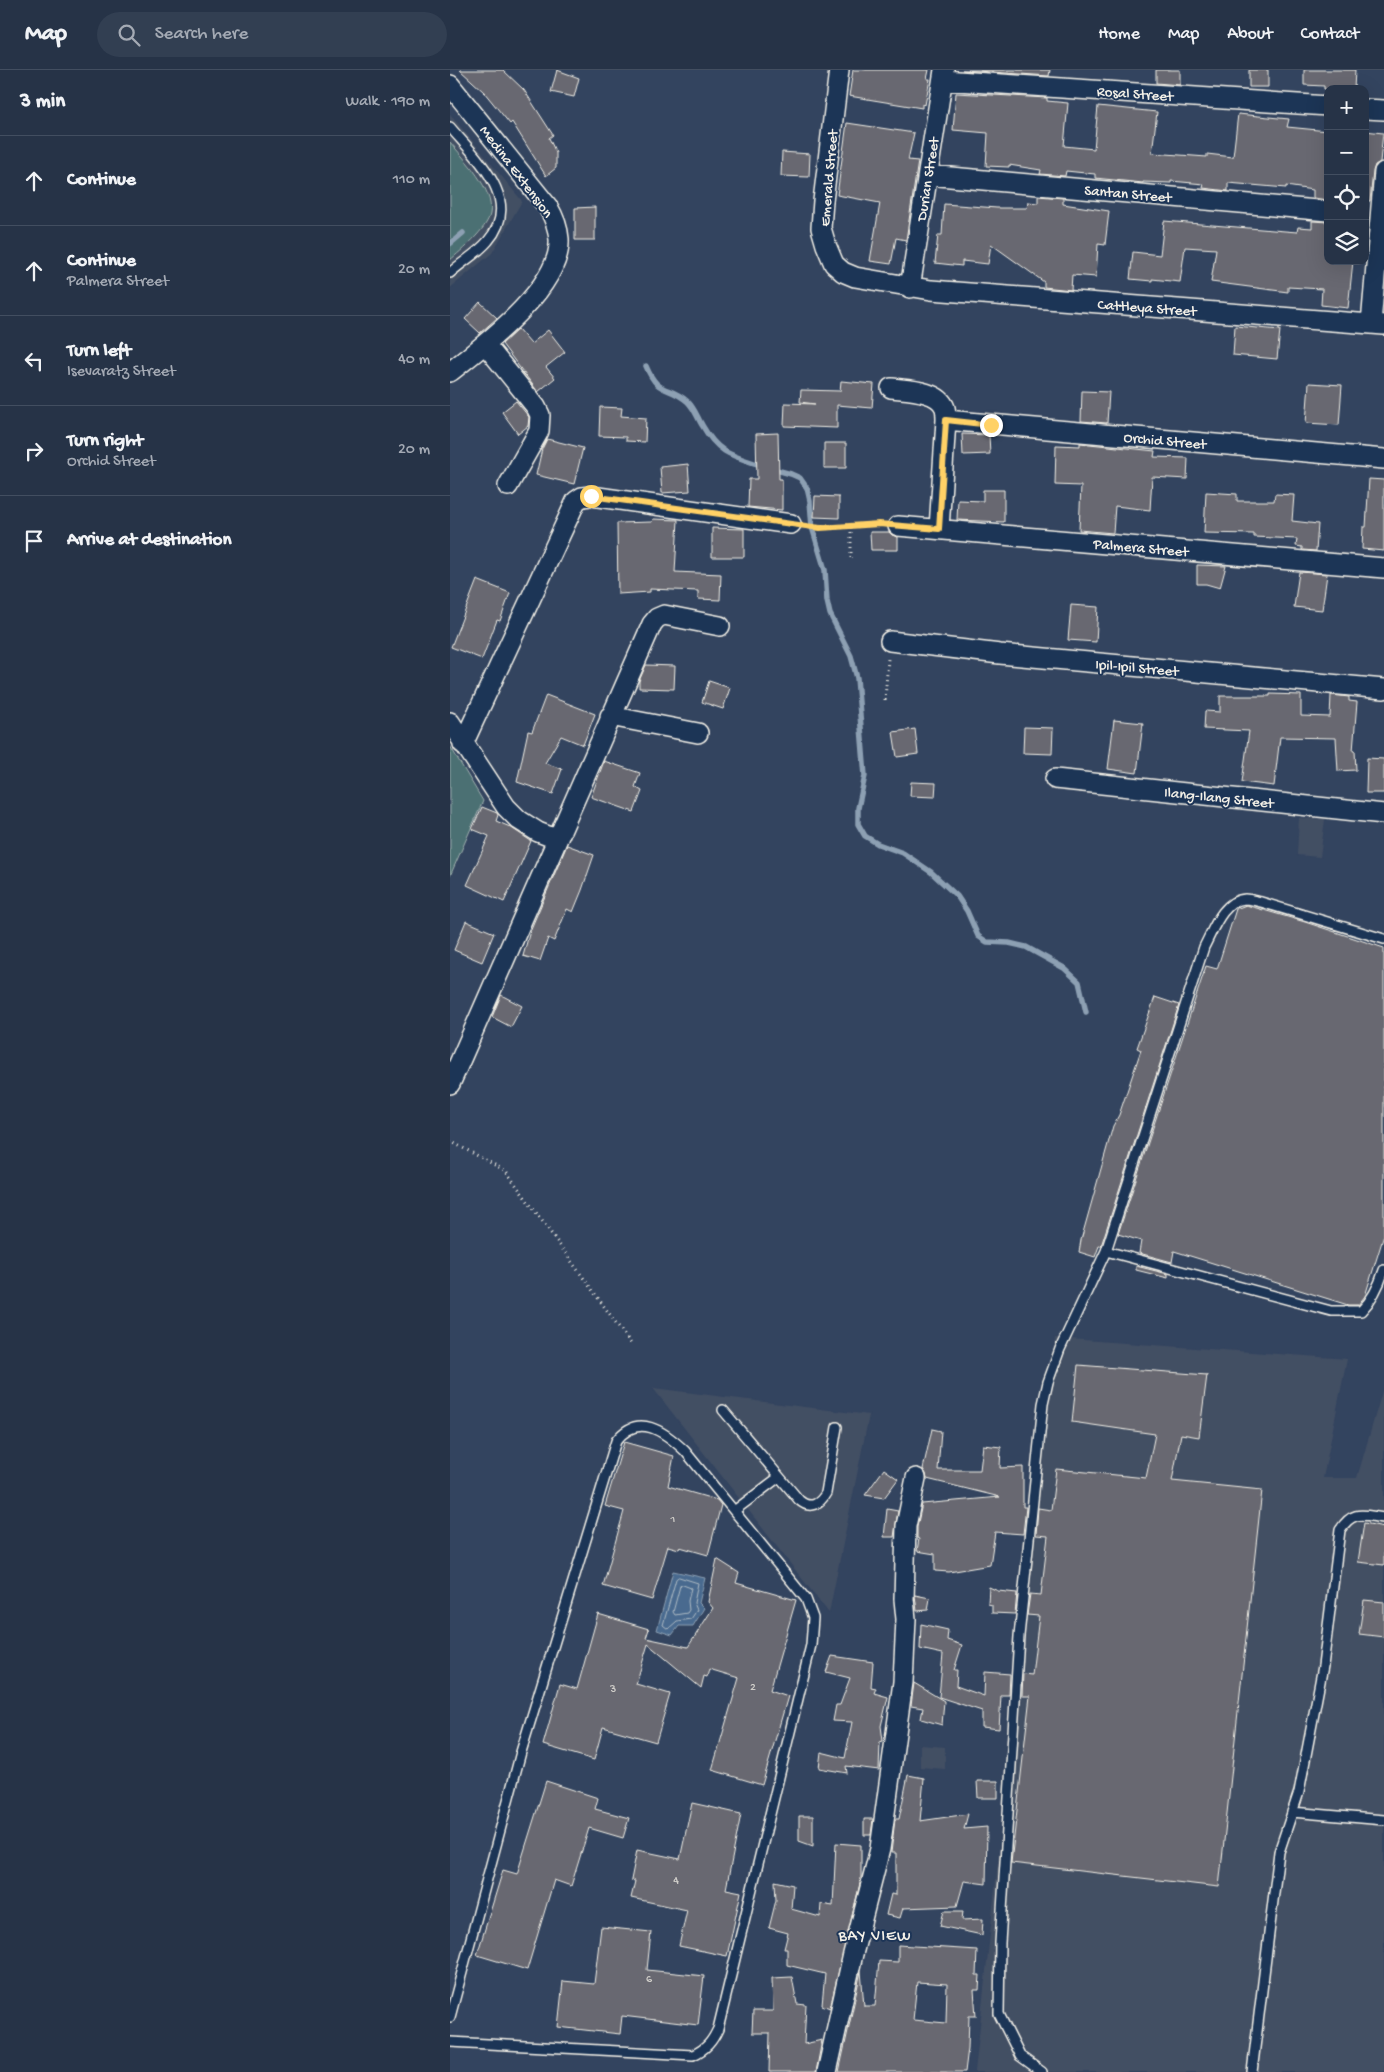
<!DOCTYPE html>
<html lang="en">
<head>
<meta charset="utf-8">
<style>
  :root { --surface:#263347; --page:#323f52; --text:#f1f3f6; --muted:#a4aab4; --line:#424e60 }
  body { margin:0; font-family:"Gochi Hand",sans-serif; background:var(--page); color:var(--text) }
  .controls { position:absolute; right:15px; top:15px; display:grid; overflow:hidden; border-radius:10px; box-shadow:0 5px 20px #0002 }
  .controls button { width:45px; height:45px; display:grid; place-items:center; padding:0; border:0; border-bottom:1px solid var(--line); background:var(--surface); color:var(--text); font:25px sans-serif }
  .stop { position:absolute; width:15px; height:15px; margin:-11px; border:4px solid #ffd166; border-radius:50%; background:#fff }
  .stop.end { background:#ffd166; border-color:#fff; box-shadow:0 1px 5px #0008 }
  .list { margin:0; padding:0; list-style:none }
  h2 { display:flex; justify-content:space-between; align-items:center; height:65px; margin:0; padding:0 20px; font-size:21px }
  h2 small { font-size:16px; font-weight:400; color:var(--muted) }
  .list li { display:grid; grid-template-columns:32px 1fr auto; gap:15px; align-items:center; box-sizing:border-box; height:90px; padding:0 20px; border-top:1px solid var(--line) }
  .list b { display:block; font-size:19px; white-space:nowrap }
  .list p { margin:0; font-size:16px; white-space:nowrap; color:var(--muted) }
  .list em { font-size:16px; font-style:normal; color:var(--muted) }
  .icon { flex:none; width:28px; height:28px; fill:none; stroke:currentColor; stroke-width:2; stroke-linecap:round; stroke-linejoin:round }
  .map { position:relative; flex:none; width:934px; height:2002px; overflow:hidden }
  header { display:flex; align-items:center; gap:30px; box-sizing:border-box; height:70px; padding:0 25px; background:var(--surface); border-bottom:1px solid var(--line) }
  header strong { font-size:24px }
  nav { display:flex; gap:28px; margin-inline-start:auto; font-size:18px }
  .search { width:350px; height:45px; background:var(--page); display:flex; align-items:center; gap:12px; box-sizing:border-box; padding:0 18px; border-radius:28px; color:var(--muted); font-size:19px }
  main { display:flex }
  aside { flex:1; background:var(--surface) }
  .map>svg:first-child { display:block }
  .built { fill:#434f64 }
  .green { fill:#4b7073; stroke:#a0b0ae }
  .water { fill:#486a8f; stroke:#8da0b3 }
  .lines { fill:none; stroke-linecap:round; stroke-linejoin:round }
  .shore { stroke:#afbbc4; stroke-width:1 }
  .stream { stroke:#8da0b3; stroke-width:5.5 }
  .building { fill:#676871; stroke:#f4f1e8; fill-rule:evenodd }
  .service-casing { stroke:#f4f1e8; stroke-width:12 }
  .minor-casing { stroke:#f4f1e8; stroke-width:22 }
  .path { stroke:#f4f1e8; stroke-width:3; stroke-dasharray:1 4; stroke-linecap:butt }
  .service { stroke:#1d3557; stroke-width:9 }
  .minor { stroke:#1d3557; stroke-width:19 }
  .route { stroke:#ffd166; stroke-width:6 }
  .labels { text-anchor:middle; stroke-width:4; stroke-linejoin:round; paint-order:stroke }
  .number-label { font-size:12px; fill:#d1cfca }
  .street-label { font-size:15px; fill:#f4f1e8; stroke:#1d3557 }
  .neighbourhood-label { font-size:16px; letter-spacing:1px; fill:#f4f1e8; stroke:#1d3557 }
</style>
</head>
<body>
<header>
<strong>Map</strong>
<div class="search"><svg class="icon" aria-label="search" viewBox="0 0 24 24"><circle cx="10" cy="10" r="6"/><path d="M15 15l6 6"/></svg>Search here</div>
<nav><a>Home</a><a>Map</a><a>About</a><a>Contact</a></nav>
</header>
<main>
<aside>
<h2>3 min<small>Walk · 190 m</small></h2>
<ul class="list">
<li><svg class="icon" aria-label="ahead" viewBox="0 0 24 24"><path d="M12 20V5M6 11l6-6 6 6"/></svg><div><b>Continue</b></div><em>110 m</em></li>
<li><svg class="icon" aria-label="ahead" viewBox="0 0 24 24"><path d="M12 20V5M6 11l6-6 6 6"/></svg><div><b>Continue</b><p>Palmera Street</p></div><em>20 m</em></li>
<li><svg class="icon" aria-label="left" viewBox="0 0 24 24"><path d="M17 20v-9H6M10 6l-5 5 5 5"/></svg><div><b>Turn left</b><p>Isevaratz Street</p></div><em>40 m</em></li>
<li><svg class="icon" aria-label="right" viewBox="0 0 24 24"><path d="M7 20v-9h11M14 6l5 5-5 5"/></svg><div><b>Turn right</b><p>Orchid Street</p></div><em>20 m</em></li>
<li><svg class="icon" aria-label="arrive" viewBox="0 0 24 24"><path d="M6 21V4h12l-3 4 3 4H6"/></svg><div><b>Arrive at destination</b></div></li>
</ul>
</aside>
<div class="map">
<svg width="934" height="2002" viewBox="0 0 934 2002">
  <rect width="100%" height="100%" fill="#33445f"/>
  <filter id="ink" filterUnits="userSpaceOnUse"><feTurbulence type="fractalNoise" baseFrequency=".02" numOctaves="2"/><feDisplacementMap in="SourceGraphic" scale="10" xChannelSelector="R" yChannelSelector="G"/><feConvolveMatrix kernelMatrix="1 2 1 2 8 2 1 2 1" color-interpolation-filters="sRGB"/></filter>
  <g filter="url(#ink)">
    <!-- built -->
    <path class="built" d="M 0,44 L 72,131 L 42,183 L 0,218 Z
      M 849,748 L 875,749 L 870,787 L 847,785 Z
      M 605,1268 L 897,1289 L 873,1408 L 907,1408 L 934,1315 L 934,2002 L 525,2002 Z
      M 203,1318 L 419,1345 L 379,1543 Z
      M 470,1675 L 495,1677 L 495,1699 L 470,1697 Z"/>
    <!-- green -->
    <path class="green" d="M 0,72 C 14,89 45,120 40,144 C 37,159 11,181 0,190 Z
      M 0,676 L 33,731 L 0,806 Z"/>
    <!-- water -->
    <path class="water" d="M 223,1501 L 255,1508 L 249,1533 L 254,1538 L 243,1556 L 229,1556 L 222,1565 L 207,1560 Z"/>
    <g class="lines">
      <!-- shore -->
      <path class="shore" d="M 229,1507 L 248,1513 L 244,1533 L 247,1540 L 241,1549 L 227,1551 L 218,1559 L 213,1555 L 226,1509 Z
        M 233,1515 L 241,1518 L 238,1531 L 239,1540 L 237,1543 L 225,1545 L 223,1542 L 230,1516 Z"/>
      <!-- stream -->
      <path class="stream" d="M 0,174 L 13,163
        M 196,296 C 209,327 218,314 238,332 C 245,339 247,347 252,355 C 269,385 283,386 314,396
        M 323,399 L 341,404 L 350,408 L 357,418 L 360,431 L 362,457 L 375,500 L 377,531 L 380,544 L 401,586 L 407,608 L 415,706 L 408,738 L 408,754 L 415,766 L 428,774 L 453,783 L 481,802 L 507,826 L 517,841 L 528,866 L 537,872 L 559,873 L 576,877 L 614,898 L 629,912 L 636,942"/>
    </g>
    <!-- building -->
    <path class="building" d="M 10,0 L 53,0 L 74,20 L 103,65 L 99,68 L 106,83 L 106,98 L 96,106 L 62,52 L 60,54 L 34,22 Z
      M 107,0 L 129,8 L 124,27 L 101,22 Z
      M 403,0 L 479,0 L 477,9 L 480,9 L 475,35 L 472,34 L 472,38 L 399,26 Z
      M 512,0 L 600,0 L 599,6 Z
      M 706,0 L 730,0 L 730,15 L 706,13 Z
      M 799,0 L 818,0 L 818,17 L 799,17 Z
      M 854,0 L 905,0 L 904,19 L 874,19 L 874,16 L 854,15 Z
      M 506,23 L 597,28 L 597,31 L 618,33 L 614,76 L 644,79 L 648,36 L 707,42 L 702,83 L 757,87 L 757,84 L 783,87 L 788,44 L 839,49 L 837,57 L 878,61 L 878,130 L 863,128 L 863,120 L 836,116 L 836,118 L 778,113 L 778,121 L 753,118 L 754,114 L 721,111 L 721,113 L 693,112 L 693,113 L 645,108 L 645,104 L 616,101 L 615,106 L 590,104 L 591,100 L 559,95 L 559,97 L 536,96 L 538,63 L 503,60 Z
      M 397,53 L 464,63 L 458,90 L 468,91 L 456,170 L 446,168 L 441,194 L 420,191 L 430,133 L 387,125 Z
      M 915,61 L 933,63 L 930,92 L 925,95 L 923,101 L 920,131 L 915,131 Z
      M 332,82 L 360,84 L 359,107 L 331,106 Z
      M 588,126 L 613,128 L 613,134 L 659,141 L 655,175 L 648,174 L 646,207 L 622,205 L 621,220 L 594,217 L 594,212 L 541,174 L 538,194 L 512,191 L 512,196 L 485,193 L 488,165 L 492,165 L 494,134 L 547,138 L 577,138 L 578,132 L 588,133 Z
      M 145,137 L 145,170 L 125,170 L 125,138 Z
      M 714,151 L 847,162 L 848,157 L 862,158 L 862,151 L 878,152 L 878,191 L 903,191 L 898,238 L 871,235 L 872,219 L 838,217 L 838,222 L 761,212 L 766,179 L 735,177 L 730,212 L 702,209 L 702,211 L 680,209 L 683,182 L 710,185 Z
      M 30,232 L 47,248 L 30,263 L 15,249 Z
      M 785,256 L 830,260 L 827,289 L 783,285 Z
      M 68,259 L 81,274 L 98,260 L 115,282 L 96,297 L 105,308 L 88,322 L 52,274 Z
      M 391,311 L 424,314 L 422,338 L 387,335 L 387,358 L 334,356 L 335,333 L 365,334 L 350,332 L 351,320 L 390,321 Z
      M 859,313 L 892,315 L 889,355 L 856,353 Z
      M 632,321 L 659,322 L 657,353 L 631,351 Z
      M 66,331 L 79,347 L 78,356 L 68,364 L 52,342 Z
      M 150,337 L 172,338 L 171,346 L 196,348 L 195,372 L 176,371 L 176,367 L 149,366 Z
      M 328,363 L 329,409 L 332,409 L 332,440 L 298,437 L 299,409 L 307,409 L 306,364 Z
      M 512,364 L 539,365 L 540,384 L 513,385 Z
      M 97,369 L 133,378 L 124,414 L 86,405 L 92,379 Z
      M 374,373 L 396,373 L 396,398 L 374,398 Z
      M 630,373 L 705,381 L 704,387 L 738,388 L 737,409 L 702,407 L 700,440 L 665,436 L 663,463 L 629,460 L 631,416 L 605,415 L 606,375 L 630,376 Z
      M 238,394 L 240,421 L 212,423 L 210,397 Z
      M 919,409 L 934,410 L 934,481 L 912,479 L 913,457 L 916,457 Z
      M 533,420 L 554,420 L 554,452 L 507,450 L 508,430 L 533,431 Z
      M 756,422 L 787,424 L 787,431 L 824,431 L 825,424 L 844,425 L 842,451 L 868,454 L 866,481 L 852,480 L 852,477 L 846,476 L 847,469 L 804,467 L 804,464 L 754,463 Z
      M 365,426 L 389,427 L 389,448 L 364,447 Z
      M 203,449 L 228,450 L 225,502 L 271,504 L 270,530 L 248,529 L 248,521 L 200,519 L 200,522 L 168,524 L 167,453 L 202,452 Z
      M 262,458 L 294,459 L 294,487 L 262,487 Z
      M 420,462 L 439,462 L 442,465 L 448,467 L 448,480 L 421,480 Z
      M 747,495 L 776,496 L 770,518 L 756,514 L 747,514 Z
      M 849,502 L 877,504 L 872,540 L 844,537 Z
      M 27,510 L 60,523 L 50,551 L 47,550 L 32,589 L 1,577 Z
      M 621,535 L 648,537 L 646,572 L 618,570 Z
      M 196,595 L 225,596 L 224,619 L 189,618 L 189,611 Z
      M 259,611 L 280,618 L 273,639 L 252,632 Z
      M 820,624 L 851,625 L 851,646 L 880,647 L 881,625 L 899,627 L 899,631 L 907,632 L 903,681 L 905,681 L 906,700 L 888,701 L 886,668 L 830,667 L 824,716 L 792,712 L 799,661 L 754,659 L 755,641 L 770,642 L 770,626 L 820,626 Z
      M 96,625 L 145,644 L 133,675 L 111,666 L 95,693 L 112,699 L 103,724 L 67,712 L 78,661 L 82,662 Z
      M 664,650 L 693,653 L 687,703 L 658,699 Z
      M 574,657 L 603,658 L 602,684 L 573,683 Z
      M 465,659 L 468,684 L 447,687 L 443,662 Z
      M 917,688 L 934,689 L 934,723 L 916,723 Z
      M 154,691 L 190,703 L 185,717 L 192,721 L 184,742 L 141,727 Z
      M 461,712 L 486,713 L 485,727 L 460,726 Z
      M 32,737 L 47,743 L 48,745 L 46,751 L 60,757 L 81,771 L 54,832 L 17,815 L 39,766 L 22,759 Z
      M 117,775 L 144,785 L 132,820 L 123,842 L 117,839 L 104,871 L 98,868 L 90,891 L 73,886 L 80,861 Z
      M 796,835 L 855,852 L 934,878 L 934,1165 L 915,1226 L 908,1235 L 898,1235 L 724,1181 L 722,1192 L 689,1183 L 691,1171 L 668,1164 L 756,896 L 767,899 L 786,839 Z
      M 16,851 L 44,863 L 32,892 L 4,880 Z
      M 51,925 L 72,936 L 61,957 L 42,947 Z
      M 705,927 L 729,935 L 651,1176 L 649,1176 L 645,1187 L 629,1182 L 631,1170 L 663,1056 L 669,1045 L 691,980 L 687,978 Z
      M 686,1196 L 718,1204 L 718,1208 L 686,1200 Z
      M 628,1295 L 757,1305 L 749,1367 L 731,1364 L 722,1411 L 812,1420 L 769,1817 L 561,1793 L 580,1626 L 572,1626 L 573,1604 L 582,1605 L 589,1546 L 577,1545 L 580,1524 L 591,1525 L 598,1466 L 586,1465 L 588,1438 L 601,1440 L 606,1399 L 696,1408 L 705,1364 L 622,1352 Z
      M 482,1359 L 491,1361 L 488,1400 L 530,1400 L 533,1375 L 551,1377 L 550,1398 L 573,1397 L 573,1437 L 576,1437 L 573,1464 L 545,1462 L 540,1495 L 499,1502 L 485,1501 L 485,1484 L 467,1481 L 469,1469 L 467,1468 L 467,1457 L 472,1434 L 550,1427 L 477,1409 L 476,1404 L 473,1399 Z
      M 174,1372 L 224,1386 L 218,1416 L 267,1430 L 271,1435 L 258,1485 L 230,1477 L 229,1479 L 218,1476 L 202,1530 L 153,1516 L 174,1441 L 155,1436 Z
      M 434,1399 L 448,1409 L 434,1428 L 415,1425 Z
      M 437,1439 L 448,1441 L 444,1467 L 434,1467 Z
      M 914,1453 L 934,1457 L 934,1495 L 908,1492 Z
      M 267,1489 L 289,1503 L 286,1513 L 346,1530 L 320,1620 L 338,1626 L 312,1715 L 262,1700 L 289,1608 L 259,1599 L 257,1607 L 254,1606 L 251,1618 L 198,1574 L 186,1614 L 220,1624 L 206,1672 L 153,1657 L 144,1690 L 93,1675 L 110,1614 L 127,1619 L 148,1544 L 199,1559 L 196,1568 L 238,1577 L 263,1538 L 258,1532 Z
      M 539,1517 L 548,1521 L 567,1523 L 565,1544 L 542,1543 L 542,1535 L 538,1534 Z
      M 465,1525 L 480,1528 L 478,1540 L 467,1541 Z
      M 914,1530 L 934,1532 L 934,1567 L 909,1564 Z
      M 471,1554 L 498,1560 L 497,1570 L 512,1575 L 504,1600 L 507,1600 L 506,1616 L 534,1626 L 535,1602 L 560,1604 L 559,1625 L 551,1625 L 549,1659 L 532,1657 L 532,1641 L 489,1627 L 493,1584 L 470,1579 Z
      M 382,1586 L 423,1592 L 421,1617 L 426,1618 L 424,1623 L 438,1627 L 431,1656 L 433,1671 L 430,1672 L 429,1700 L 396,1696 L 397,1703 L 369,1698 L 371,1682 L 395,1688 L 402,1652 L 383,1651 L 386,1635 L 390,1635 L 400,1608 L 376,1602 Z
      M 464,1613 L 494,1631 L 492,1655 L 471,1649 L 473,1638 L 461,1636 Z
      M 458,1705 L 474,1708 L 470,1751 L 518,1744 L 514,1759 L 537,1757 L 536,1814 L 514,1811 L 507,1836 L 453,1838 L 450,1848 L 436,1845 L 441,1824 L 446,1825 L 446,1783 L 441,1783 L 445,1749 L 449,1749 Z
      M 96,1711 L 148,1728 L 145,1739 L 179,1748 L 173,1768 L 139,1758 L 121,1816 L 104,1810 L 77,1900 L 27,1885 L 53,1800 L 67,1804 Z
      M 527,1711 L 548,1711 L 548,1728 L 528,1728 Z
      M 242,1733 L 291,1744 L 276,1819 L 291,1822 L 277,1886 L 229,1876 L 237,1840 L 181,1828 L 185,1811 L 181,1810 L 187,1780 L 230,1789 Z
      M 349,1746 L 363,1746 L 363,1776 L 349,1771 Z
      M 414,1749 L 423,1749 L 421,1765 L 414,1765 Z
      M 386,1773 L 411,1775 L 411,1809 L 380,1938 L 372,1935 L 375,1904 L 337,1895 L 337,1879 L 334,1879 L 338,1863 L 319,1858 L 326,1830 L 325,1811 L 343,1815 L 341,1839 L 370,1847 L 371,1834 L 383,1836 Z
      M 494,1841 L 513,1841 L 512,1850 L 533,1849 L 532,1865 L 490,1856 Z
      M 151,1857 L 201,1862 L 197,1900 L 254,1906 L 248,1955 L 172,1946 L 170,1964 L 108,1957 L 113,1911 L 144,1914 Z
      M 448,1875 L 527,1880 L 526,1905 L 530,1905 L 529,1920 L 524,1920 L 526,1946 L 519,1946 L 518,1978 L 515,2002 L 389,2002 L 411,1901 L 414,1936 L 425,1936 L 429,1891 L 448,1892 ZM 467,1912 L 497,1914 L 496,1953 L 463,1950 Z
      M 342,1907 L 347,1934 L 356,1935 L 354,1974 L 372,1970 L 366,2002 L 319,2002 L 320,1963 L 302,1963 L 303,1941 L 323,1941 L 322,1908 Z"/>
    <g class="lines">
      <!-- service casing -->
      <g class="service-casing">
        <path id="service" d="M 0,57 C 25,87 74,130 38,171 C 28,183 12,192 0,203
          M 656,1181 L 881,1241 L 911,1241 C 923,1229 929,1216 934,1200
          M 273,1340 L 349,1430 C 360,1440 370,1434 376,1423 L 387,1357
          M 284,1441 L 329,1407
          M 842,1742 L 934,1750
          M 0,1947 L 71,1682 L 166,1371 C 188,1342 214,1361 235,1381 L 356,1529 L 363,1548 L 361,1575 L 268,1959 C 262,1972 256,1979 243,1985 L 0,1972
          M 592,2002 L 570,1986 L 549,1944 L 550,1873 L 569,1566 L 593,1334 L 598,1312 L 610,1279 L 656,1181 L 754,877 C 763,860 773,830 795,829 C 800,829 806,831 811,832 L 934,869
          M 802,2002 L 829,1782 L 849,1722 L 873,1596 L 890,1460 C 903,1440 912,1445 934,1448"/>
      </g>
      <!-- minor casing -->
      <g class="minor-casing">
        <path id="minor" d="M 389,0 L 373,131 L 371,158 L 376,175 L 384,194 L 393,202 L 405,207 L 481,220 L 934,255
          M 493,10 L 878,36
          M 0,15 L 98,137 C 104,147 108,157 109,169 C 112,217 34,275 0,302
          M 915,39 L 934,40
          M 478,105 L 878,141
          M 460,218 L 494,0
          M 921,254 L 934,102
          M 35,274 L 86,337 L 90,345 L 89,361 L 58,416
          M 441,318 C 457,320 489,320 495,338 C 496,342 496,347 496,350 L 489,459
          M 496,350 L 934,389
          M 448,456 L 934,498
          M 440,571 L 550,584 L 934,619
          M 160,646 L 248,663
          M 0,652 L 56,737 L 69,750 L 88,762 L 106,769
          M 13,674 L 126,431 L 132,427 L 141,426 L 341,454
          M 605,709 L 934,744
          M 0,1014 L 202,554 L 207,548 L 214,545 L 270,556
          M 377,2002 L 403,1884 L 430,1779 L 453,1612 L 456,1549 L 454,1529 L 456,1456 L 466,1408"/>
      </g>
      <!-- path -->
      <path class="path" d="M 357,456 L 379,458 L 430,454
        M 401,488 L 401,456
        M 435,630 L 438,589
        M 0,1071 L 56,1101 L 182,1275"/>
      <!-- service -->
      <use href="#service" class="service"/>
      <!-- minor -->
      <use href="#minor" class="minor"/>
    </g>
  </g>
  <g class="lines" filter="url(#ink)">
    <!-- route -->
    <path class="route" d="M 141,426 L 370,458 L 429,454 L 489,459 L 496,350 L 541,355"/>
  </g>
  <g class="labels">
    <!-- number labels -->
    <g class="number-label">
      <text x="223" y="1452">1</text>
      <text x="303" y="1620">2</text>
      <text x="163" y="1622">3</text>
      <text x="226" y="1813">4</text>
      <text x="199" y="1912">6</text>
    </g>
    <!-- street labels -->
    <g class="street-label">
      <text transform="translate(685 23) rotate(4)" y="5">Rosal Street</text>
      <text transform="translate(67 101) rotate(53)" y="5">Medina Extension</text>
      <text transform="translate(378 108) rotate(-85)" y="5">Emerald Street</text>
      <text transform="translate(477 109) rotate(-81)" y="5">Durian Street</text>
      <text transform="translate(678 123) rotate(5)" y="5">Santan Street</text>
      <text transform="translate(697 237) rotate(4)" y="5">Cattleya Street</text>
      <text transform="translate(715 370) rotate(5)" y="5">Orchid Street</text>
      <text transform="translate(691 477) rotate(5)" y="5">Palmera Street</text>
      <text transform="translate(687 597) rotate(5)" y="5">Ipil-Ipil Street</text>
      <text transform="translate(769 727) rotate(6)" y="5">Ilang-Ilang Street</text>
    </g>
    <!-- neighbourhood labels -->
    <g class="neighbourhood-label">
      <text x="425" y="1870">BAY VIEW</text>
    </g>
  </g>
</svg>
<div class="controls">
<button>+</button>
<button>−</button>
<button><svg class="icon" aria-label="locate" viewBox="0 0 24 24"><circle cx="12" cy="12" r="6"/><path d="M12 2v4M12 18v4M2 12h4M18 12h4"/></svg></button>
<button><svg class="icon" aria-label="layers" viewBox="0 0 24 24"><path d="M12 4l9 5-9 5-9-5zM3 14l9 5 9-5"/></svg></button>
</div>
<div class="stop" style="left:141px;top:426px"></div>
<div class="stop end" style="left:541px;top:355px"></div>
</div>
</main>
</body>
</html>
